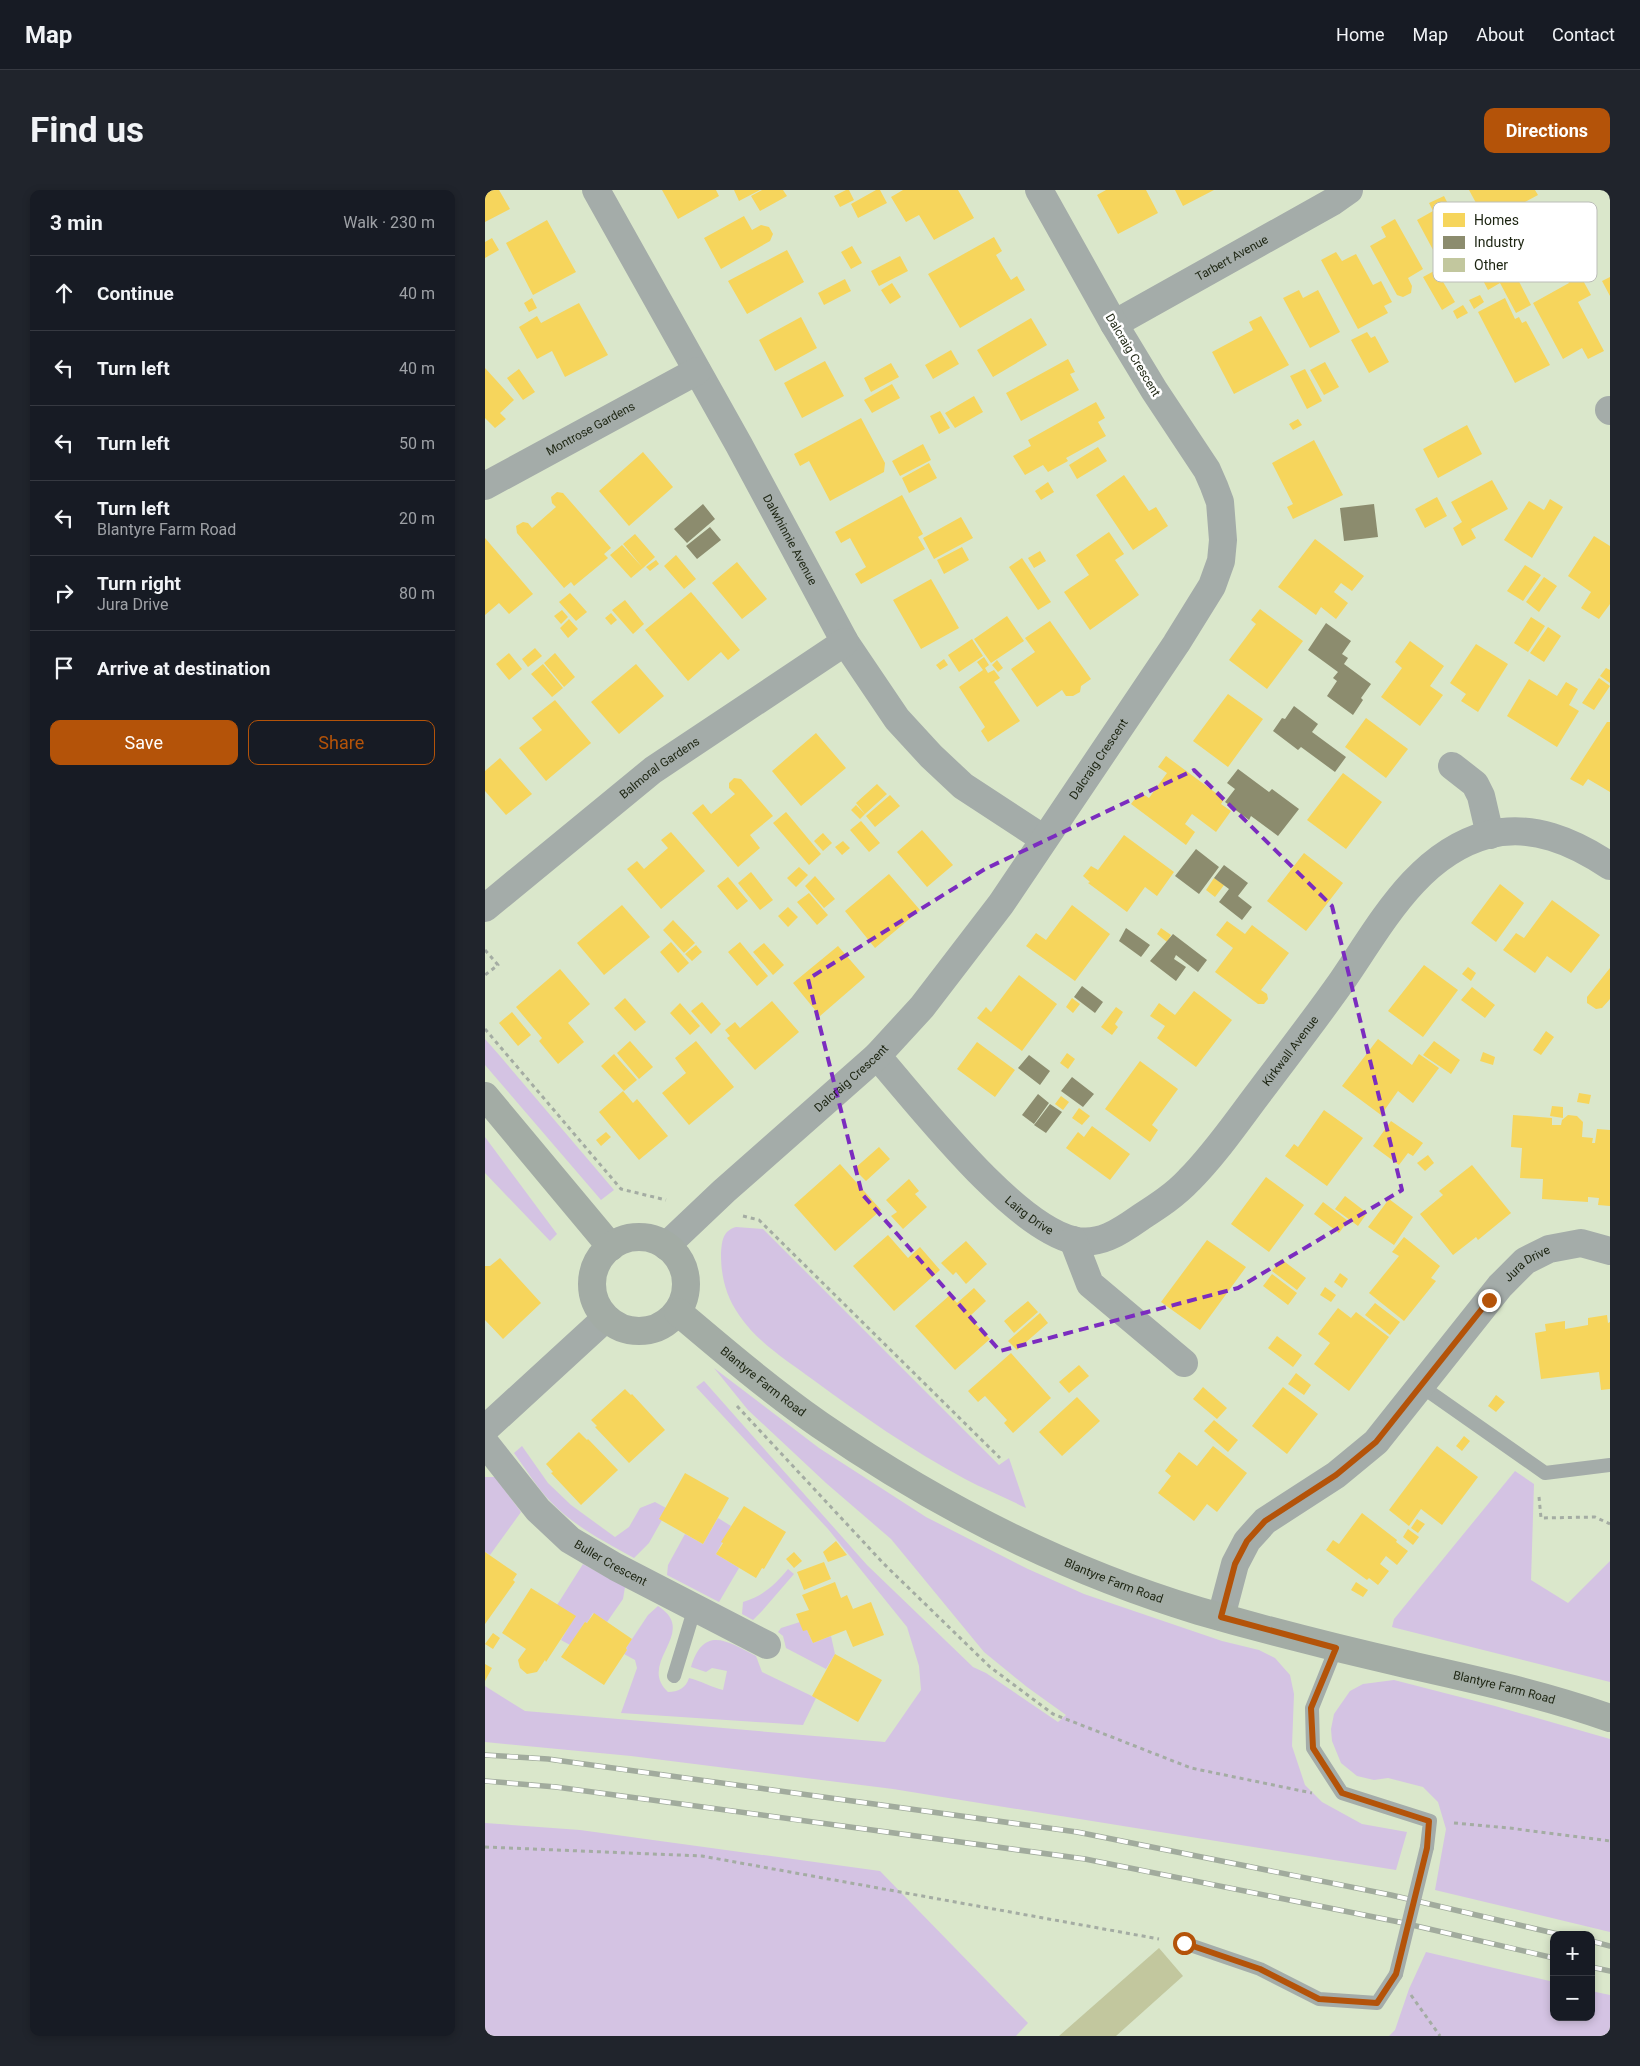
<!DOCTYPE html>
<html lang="en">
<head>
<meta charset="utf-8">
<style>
  :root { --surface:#171b24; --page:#20242c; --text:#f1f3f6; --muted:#9ea1a6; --line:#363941; --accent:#b45309 }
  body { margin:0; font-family:Roboto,sans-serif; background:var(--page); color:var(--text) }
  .controls { position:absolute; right:15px; bottom:15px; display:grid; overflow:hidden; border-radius:10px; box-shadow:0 2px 8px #0003 }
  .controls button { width:45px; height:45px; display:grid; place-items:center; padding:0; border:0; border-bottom:1px solid var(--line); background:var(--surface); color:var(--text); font:25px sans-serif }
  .stop { position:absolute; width:15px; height:15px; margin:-11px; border:4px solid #b45309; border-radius:50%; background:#fff }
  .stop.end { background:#b45309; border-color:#fff; box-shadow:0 1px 5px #0008 }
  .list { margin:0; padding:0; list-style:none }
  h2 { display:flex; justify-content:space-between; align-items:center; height:65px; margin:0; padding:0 20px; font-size:21px }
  h2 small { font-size:16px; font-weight:400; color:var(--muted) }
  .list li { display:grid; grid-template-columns:32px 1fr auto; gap:15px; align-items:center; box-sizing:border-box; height:75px; padding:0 20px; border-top:1px solid var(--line) }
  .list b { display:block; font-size:19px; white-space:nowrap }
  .list p { margin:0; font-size:16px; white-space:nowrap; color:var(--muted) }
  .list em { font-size:16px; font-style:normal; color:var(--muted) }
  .actions { display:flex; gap:10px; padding:15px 20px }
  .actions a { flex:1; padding:11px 0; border:1px solid var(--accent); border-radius:10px; text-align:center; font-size:18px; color:var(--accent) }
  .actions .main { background:var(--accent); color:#fff }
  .icon { flex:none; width:28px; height:28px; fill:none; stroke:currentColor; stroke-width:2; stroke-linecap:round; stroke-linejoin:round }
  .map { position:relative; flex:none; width:1125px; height:1846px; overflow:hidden; border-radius:10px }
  header { display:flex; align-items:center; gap:30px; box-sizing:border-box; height:70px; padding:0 25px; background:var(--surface); border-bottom:1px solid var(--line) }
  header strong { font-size:24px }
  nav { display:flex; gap:28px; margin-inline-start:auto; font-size:18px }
  .intro { display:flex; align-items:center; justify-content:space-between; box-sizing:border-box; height:120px; padding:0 30px }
  h1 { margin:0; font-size:35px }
  .button { padding:12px 22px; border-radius:10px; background:var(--accent); color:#fff; font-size:18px; font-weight:700 }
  main { display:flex; gap:30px; padding:0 30px }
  aside { flex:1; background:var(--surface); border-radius:10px; box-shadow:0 2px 8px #0003 }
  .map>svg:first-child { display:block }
  .green { fill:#d4c3e3 }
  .homes { fill:#f6d55c }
  .industry { fill:#8c8c6e }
  .building { fill:#c2c79e }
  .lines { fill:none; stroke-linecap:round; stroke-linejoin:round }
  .path { stroke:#a4aca3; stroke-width:3; stroke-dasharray:4 4; stroke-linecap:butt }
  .service { stroke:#a4aca9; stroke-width:14 }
  .minor { stroke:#a4aca9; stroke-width:28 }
  .secondary { stroke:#a3aca5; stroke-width:28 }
  .rail-casing { stroke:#a1ab9d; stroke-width:5.5 }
  .rail { stroke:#fff; stroke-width:4; stroke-dasharray:11; stroke-linecap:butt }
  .service-bridge { stroke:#a4aca9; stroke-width:14 }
  .route { stroke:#b45309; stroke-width:6 }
  .marked { fill:none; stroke:#7b2cbf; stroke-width:4; stroke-dasharray:10 6; stroke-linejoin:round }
  .labels { text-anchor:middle; stroke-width:5; stroke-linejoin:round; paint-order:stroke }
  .street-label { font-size:12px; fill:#1c2411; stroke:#fff }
  .key { fill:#fff; stroke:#bbbdb8; stroke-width:1 }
  .key-label { font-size:14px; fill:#1c2411 }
</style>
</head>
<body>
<header>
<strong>Map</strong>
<nav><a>Home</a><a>Map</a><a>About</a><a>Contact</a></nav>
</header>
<div class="intro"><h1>Find us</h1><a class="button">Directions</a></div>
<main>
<aside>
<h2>3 min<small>Walk · 230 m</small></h2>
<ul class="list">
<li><svg class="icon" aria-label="ahead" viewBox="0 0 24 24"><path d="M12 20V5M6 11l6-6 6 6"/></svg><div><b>Continue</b></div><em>40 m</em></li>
<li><svg class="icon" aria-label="left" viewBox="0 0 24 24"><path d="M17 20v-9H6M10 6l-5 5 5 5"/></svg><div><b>Turn left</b></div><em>40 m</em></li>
<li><svg class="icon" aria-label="left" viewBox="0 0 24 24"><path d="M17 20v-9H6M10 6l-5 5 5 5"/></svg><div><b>Turn left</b></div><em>50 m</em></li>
<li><svg class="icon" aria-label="left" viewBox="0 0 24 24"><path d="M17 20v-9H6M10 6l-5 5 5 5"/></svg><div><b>Turn left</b><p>Blantyre Farm Road</p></div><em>20 m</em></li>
<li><svg class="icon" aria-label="right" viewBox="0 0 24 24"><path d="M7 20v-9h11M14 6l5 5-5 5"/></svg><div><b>Turn right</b><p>Jura Drive</p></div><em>80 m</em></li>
<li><svg class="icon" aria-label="arrive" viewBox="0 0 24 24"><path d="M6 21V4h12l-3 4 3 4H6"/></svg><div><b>Arrive at destination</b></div></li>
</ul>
<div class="actions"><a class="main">Save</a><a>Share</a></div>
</aside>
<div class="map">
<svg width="1125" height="1846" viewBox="0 0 1125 1846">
  <rect width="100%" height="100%" fill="#dae7cb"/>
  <!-- green -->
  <path class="green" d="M 0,849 L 15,866 L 129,1000 L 116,1010 L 0,875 Z
    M 0,947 L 72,1044 L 65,1051 L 0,983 Z
    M 251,1037 L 278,1039 L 514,1275 L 524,1268 L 541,1318 C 521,1308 499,1299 480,1289 C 426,1260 376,1225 327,1189 C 301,1170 272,1152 254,1125 C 241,1106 236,1087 236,1064 C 237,1052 237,1041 251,1037 Z
    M 229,1178 L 334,1258 L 441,1327 L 543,1379 L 599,1404 L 737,1451 L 774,1460 L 790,1468 L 805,1485 L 809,1504 L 807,1556 L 820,1595 L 837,1612 L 877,1634 L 922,1642 L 911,1680 L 408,1599 L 146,1566 L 0,1552 L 0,1496 L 40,1521 L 400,1552 L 436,1500 L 434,1476 L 422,1437 L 343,1339 L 211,1197 L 219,1191 L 382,1375 L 488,1477 L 501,1483 L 573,1532 L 581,1525 L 542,1497 L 499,1462 L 406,1349 L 341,1293 L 263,1220 Z
    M 37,1256 L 63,1293 L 86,1315 L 130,1347 L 144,1337 L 155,1318 L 170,1312 L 181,1318 L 174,1329 L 177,1330 L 164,1353 L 149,1368 C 120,1352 89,1336 66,1312 C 52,1298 41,1279 29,1263 Z
    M 1030,1281 L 1049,1294 L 1046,1390 L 1083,1413 L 1125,1371 L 1125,1492 L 907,1437 L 909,1429 Z
    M 0,1287 L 10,1287 L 36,1322 L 5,1365 L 0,1362 Z
    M 233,1328 L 246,1336 L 231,1364 L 254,1378 L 234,1412 L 182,1385 L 183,1375 L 200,1344 L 218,1354 Z
    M 98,1374 L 140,1397 L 138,1409 L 122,1432 L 108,1423 L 102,1433 L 100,1432 L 85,1455 L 76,1450 L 90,1426 L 72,1415 Z
    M 303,1379 L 309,1384 L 277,1421 L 268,1430 L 257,1424 L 258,1412 C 278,1406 290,1395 303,1379 Z
    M 173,1416 C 215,1443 151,1472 183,1502 C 193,1502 201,1498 204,1488 C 216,1491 226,1497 238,1500 L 242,1481 L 227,1478 L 221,1482 L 206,1477 C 219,1435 242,1451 271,1466 L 277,1482 L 331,1508 L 318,1535 L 136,1523 L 152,1478 L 150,1470 L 139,1464 L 142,1460 L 141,1458 L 163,1425 Z
    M 315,1432 L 322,1440 L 328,1453 L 346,1446 L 350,1464 L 341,1479 L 301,1458 L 298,1446 L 293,1442 L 296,1438 Z
    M 909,1490 L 1010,1516 L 1125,1549 L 1125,1742 L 950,1700 L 961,1639 L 953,1612 L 938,1597 L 903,1588 L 889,1590 L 872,1586 L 856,1573 L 847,1551 L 846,1539 L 849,1524 L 865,1501 L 878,1494 Z
    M 0,1633 L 95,1640 L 395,1681 L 543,1833 L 531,1846 L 0,1846 Z
    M 941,1762 L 1069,1792 L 1069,1827 L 1106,1827 L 1106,1801 L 1125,1805 L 1125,1846 L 904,1846 L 910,1840 L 924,1799 Z"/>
  <!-- homes -->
  <path class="homes" d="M 0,0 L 14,0 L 25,19 L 0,32 Z
    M 177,0 L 231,0 L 234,6 L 193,29 Z
    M 249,0 L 275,0 L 254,11 Z
    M 277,0 L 298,0 L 302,6 L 275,21 L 266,6 Z
    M 361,0 L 364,0 L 369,10 L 355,17 L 349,6 Z
    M 391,0 L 395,0 L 402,13 L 373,28 L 366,14 Z
    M 418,0 L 473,0 L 489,28 L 449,50 L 434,25 L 421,32 L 406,7 Z
    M 621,0 L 661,0 L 673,23 L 633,44 L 612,5 Z
    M 690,0 L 729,0 L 698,16 Z
    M 984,0 L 1050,0 L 1053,5 L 1027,19 L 1034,33 L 1009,46 Z
    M 959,6 L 984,55 L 980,57 L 983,68 L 979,75 L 972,79 L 964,79 L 955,70 L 954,71 L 932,30 L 948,21 L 944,13 Z
    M 259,26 L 267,40 L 276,35 L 284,37 L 288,44 L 285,51 L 236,79 L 219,48 Z
    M 910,29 L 938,79 L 923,88 L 927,96 L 926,103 L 918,107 L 912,105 L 885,56 L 901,47 L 896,37 Z
    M 62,30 L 91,82 L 48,105 L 21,53 Z
    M 509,47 L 517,61 L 511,65 L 518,77 L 526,90 L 532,86 L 540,100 L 475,138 L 443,84 Z
    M 7,48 L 14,60 L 0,68 L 0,52 Z
    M 1095,52 L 1109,78 L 1095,85 L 1106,105 L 1093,112 L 1119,161 L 1103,169 L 1097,158 L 1078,169 L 1048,113 L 1084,93 L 1069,65 Z
    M 367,56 L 377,73 L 366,79 L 356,62 Z
    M 1016,56 L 1046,115 L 1031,123 L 1015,93 L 1003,100 L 988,71 Z
    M 302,60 L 319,92 L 262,124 L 243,91 Z
    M 851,62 L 857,71 L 871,64 L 888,95 L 896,91 L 907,112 L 899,116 L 903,123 L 873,139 L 836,70 Z
    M 415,66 L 423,81 L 394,96 L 386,81 Z
    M 951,80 L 970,112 L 957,120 L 938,87 Z
    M 1125,87 L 1125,106 L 1117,91 Z
    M 360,89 L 366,101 L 339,115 L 333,103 Z
    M 407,93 L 416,107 L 405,114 L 396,100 Z
    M 814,100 L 818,108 L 833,100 L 855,142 L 825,158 L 798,108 Z
    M 995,105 L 999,112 L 989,119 L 984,110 Z
    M 47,108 L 52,118 L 44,122 L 39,113 Z
    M 1020,108 L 1030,129 L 1034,127 L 1037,133 L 1041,131 L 1065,175 L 1030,193 L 993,122 Z
    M 94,113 L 123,165 L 80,187 L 67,161 L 52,169 L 34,137 L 52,126 L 56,133 Z
    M 978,115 L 983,123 L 972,129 L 968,121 Z
    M 776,126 L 804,175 L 749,204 L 727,162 L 768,140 L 764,132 Z
    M 316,127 L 332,158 L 290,181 L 274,150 Z
    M 546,128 L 562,155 L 508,187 L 492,160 Z
    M 882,142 L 886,148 L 890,146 L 904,172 L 884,183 L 866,150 Z
    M 466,160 L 474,174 L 448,189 L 440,175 Z
    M 583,169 L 590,182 L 585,184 L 594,200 L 536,231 L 521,203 Z
    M 340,171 L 359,206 L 317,228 L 299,193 Z
    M 840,172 L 854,197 L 839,205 L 825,180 Z
    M 406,173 L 414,187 L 386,202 L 379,188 Z
    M 0,178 L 29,210 L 15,223 L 21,229 L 10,238 L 0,228 Z
    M 34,179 L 50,202 L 38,210 L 22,188 Z
    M 820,179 L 837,211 L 822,219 L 805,186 Z
    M 407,194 L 415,208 L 387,223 L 379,210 Z
    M 489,206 L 498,222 L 470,238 L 460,223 Z
    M 611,212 L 620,228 L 613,232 L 621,246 L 581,268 L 583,271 L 563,282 L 558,275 L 540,285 L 528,266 L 546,256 L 543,250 Z
    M 455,221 L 465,238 L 454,244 L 445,226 Z
    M 376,228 L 400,273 L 399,282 L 345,311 L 324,271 L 315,276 L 309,264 Z
    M 813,229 L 817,235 L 808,240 L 804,234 Z
    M 982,235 L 997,264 L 953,288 L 938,259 Z
    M 829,250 L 858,305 L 808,329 L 802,317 L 808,314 L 787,273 Z
    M 438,254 L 446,270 L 415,286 L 407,271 Z
    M 613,257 L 622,271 L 592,289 L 584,275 Z
    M 158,262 L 188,297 L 144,336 L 114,301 Z
    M 444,273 L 452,288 L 424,303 L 417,288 Z
    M 639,285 L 664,321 L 671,317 L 683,336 L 648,360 L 611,305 Z
    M 1007,290 L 1023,319 L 986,339 L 991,348 L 977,356 L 968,338 L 977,332 L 966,312 Z
    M 563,292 L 569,302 L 556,310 L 550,301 Z
    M 72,302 L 78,303 L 126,358 L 119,364 L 123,368 L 89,396 L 86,392 L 79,398 L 32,343 L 31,336 L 38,332 L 43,333 L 47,338 L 71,317 L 67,313 L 66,307 Z
    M 417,305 L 438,344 L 433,347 L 440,359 L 376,394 L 370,384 L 381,377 L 365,348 L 356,353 L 350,342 Z
    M 952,307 L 962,326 L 940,338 L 930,319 Z
    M 1065,309 L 1078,317 L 1047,368 L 1019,350 L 1044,311 L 1059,320 Z
    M 476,327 L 488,348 L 449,369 L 438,348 Z
    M 624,342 L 639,364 L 630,370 L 654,405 L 605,440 L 579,402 L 604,385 L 591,365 Z
    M 150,344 L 170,367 L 158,378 L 138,354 Z
    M 1109,346 L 1125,356 L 1125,414 L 1114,429 L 1096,418 L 1106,402 L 1083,386 Z
    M 0,348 L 48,404 L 24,424 L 14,413 L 0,425 Z
    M 830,349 L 879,386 L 867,401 L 856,393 L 849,402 L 863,413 L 851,429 L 836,417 L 831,425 L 793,397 Z
    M 137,355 L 158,378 L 146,388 L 125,365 Z
    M 477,357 L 484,370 L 459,384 L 452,370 Z
    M 555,361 L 561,371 L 549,378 L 543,368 Z
    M 191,365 L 211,389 L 199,399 L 179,376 Z
    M 537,368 L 566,412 L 553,420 L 524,377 Z
    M 171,370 L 174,374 L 165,381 L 161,377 Z
    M 252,372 L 282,409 L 257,429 L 227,393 Z
    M 1040,375 L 1056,385 L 1038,411 L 1022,401 Z
    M 1059,387 L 1072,396 L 1054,422 L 1041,412 Z
    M 446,389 L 474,438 L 436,459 L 408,410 Z
    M 206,402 L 255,460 L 243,470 L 236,462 L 203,491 L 160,440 Z
    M 85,403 L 102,422 L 91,431 L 74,412 Z
    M 140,410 L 159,434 L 148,444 L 127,420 Z
    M 775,419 L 818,451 L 782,499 L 744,470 L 771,434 L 766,430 Z
    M 77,420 L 83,427 L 76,434 L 69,426 Z
    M 126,423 L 132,430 L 126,435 L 120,428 Z
    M 522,426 L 539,451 L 506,473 L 489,449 Z
    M 1046,427 L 1060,436 L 1043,462 L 1029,453 Z
    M 84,429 L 93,439 L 83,448 L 75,438 Z
    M 565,431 L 606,489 L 596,496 L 595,502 L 588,506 L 581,506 L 577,500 L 552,517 L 526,479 L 550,462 L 540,448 Z
    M 1063,437 L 1076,446 L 1059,472 L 1045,463 Z
    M 487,449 L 498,466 L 474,482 L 463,465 Z
    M 925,451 L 959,476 L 945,496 L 958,505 L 935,536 L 896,507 L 917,478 L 910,472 Z
    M 991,454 L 1023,474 L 993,522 L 976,511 L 981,504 L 965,493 Z
    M 50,458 L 57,466 L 43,477 L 37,469 Z
    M 24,463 L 37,479 L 24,490 L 11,474 Z
    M 70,463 L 90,487 L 79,497 L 59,473 Z
    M 499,467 L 504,475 L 500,478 L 503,483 L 509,480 L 515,488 L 509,492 L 535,531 L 503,552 L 496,541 L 500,537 L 474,497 L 498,480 L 492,472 Z
    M 459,469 L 463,475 L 455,480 L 451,475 Z
    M 512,470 L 518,478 L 513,482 L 507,475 Z
    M 58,474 L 78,498 L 67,507 L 46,484 Z
    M 151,474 L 179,506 L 134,544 L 106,512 Z
    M 1121,478 L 1125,480 L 1125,493 L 1115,486 Z
    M 1114,488 L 1125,496 L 1109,520 L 1097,513 Z
    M 1044,489 L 1072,506 L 1081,492 L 1093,499 L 1084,515 L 1094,521 L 1072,557 L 1022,526 Z
    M 743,504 L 778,529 L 743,577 L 708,551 Z
    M 70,510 L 106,553 L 61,591 L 34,558 L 57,540 L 47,528 Z
    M 881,528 L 923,559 L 901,588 L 860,557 Z
    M 1122,532 L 1125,532 L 1125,602 L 1103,589 L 1098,596 L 1085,589 Z
    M 331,543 L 361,578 L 316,616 L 287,581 Z
    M 681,566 L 739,609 L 736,614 L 746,621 L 731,642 L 707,624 L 700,634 L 710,642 L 701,655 L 646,614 L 655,602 L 664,608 L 682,583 L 673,577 Z
    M 15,568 L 47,604 L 21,625 L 0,601 L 0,581 Z
    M 858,583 L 897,612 L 861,659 L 822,630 Z
    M 249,588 L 256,589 L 288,626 L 265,645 L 275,658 L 253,677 L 207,623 L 218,614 L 226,624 L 250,604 L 244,598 L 244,593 Z
    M 392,594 L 402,604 L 380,624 L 371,613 Z
    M 405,605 L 415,616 L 390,637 L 381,626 Z
    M 371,615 L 380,624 L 375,629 L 366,620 Z
    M 301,622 L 336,664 L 324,675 L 288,633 Z
    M 376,631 L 395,653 L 384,662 L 365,640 Z
    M 437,640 L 468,675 L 442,697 L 412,662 Z
    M 186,642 L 220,681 L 176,719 L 142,679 L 152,671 L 159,679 L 183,658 L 176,650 Z
    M 338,643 L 347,653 L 338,661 L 329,651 Z
    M 639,645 L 689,682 L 672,706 L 660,697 L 642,722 L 603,693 L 605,692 L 598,686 L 606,676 L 613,680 Z
    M 358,651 L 365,658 L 357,665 L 350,657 Z
    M 819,663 L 858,693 L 821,741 L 782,711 Z
    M 314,677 L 323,685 L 311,697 L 302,688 Z
    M 266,682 L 288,710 L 275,720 L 253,693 Z
    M 404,684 L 435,720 L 390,758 L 360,721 Z
    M 330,686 L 350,709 L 339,718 L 320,696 Z
    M 243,687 L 263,711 L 252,720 L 232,696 Z
    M 729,688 L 739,695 L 730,707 L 721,700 Z
    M 1015,694 L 1039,713 L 1011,752 L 986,733 Z
    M 324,703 L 343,725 L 332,735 L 312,712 Z
    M 1067,710 L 1115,745 L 1086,783 L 1062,766 L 1050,783 L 1018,760 L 1031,743 L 1039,748 Z
    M 137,715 L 165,747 L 119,785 L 92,753 Z
    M 587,715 L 625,744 L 590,791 L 541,756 L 551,743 L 561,750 Z
    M 303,717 L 313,727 L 303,737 L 293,726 Z
    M 188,730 L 210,753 L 199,763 L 178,740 Z
    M 742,731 L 760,744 L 767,735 L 804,763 L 776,800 L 782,804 L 783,809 L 779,814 L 773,814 L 730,782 L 748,758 L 731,745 Z
    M 676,738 L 686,745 L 682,752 L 672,744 Z
    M 186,752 L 204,773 L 193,783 L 175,762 Z
    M 255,752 L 283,786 L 272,796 L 243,762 Z
    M 279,753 L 299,775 L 288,785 L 268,762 Z
    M 211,755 L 217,762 L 207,771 L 200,764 Z
    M 353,756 L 380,787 L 335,826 L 308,793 Z
    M 939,775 L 973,800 L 938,847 L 903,821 Z
    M 983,777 L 991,783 L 986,791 L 977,784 Z
    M 1125,778 L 1125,809 L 1117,818 L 1111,819 L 1102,813 L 1102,807 Z
    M 75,779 L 105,814 L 83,833 L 99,852 L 73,874 L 54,851 L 57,848 L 31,817 Z
    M 534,785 L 572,814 L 537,861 L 492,828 L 501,817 L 506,822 Z
    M 987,797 L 1010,815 L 1000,828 L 976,810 Z
    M 709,801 L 747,830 L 711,877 L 672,848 L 680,836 L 665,826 L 674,813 L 690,825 Z
    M 140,808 L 161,832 L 150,841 L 129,818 Z
    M 587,808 L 595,814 L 588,823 L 581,817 Z
    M 287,811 L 314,842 L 270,880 L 242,848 L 245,846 L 240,840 L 250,832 L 255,838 Z
    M 217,812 L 236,834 L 226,844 L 206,821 Z
    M 195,813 L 215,836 L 205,845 L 185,823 Z
    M 631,817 L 638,822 L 630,834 L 633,837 L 627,845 L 616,837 Z
    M 27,822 L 46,845 L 33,856 L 14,833 Z
    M 1061,841 L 1069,847 L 1056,865 L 1048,860 Z
    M 893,849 L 927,875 L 934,864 L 954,878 L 928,913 L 913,901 L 896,925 L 857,896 Z
    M 145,851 L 168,877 L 154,889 L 132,863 Z
    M 211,851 L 249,897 L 204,935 L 177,903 L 201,883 L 190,868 Z
    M 949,851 L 975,870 L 966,884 L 938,865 Z
    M 492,852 L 530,880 L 510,907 L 472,879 Z
    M 998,862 L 1010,867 L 1008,875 L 995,871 Z
    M 582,863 L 590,869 L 583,879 L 575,873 Z
    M 129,864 L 152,890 L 139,901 L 116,876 Z
    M 655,871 L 693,899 L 667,935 L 673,940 L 665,952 L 620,919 Z
    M 138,901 L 148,913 L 152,909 L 183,946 L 154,970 L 114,922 Z
    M 1094,903 L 1106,905 L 1104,914 L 1092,912 Z
    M 576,906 L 584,912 L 578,920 L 570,914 Z
    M 1067,916 L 1078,917 L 1078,928 L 1065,926 Z
    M 594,918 L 605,926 L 597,935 L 587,928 Z
    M 839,920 L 878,948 L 842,996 L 800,966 L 809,954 L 813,957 Z
    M 1028,925 L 1067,928 L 1067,935 L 1076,935 L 1077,930 L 1083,925 L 1092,926 L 1098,932 L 1097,947 L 1108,948 L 1107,953 L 1110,953 L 1112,939 L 1125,940 L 1125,1016 L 1113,1015 L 1114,1008 L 1103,1007 L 1103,1012 L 1057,1009 L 1058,989 L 1035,988 L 1037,958 L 1026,957 Z
    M 906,931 L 938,953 L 928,966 L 923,963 L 914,975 L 888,956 Z
    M 607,936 L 645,964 L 625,990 L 581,958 L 593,942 L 599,947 Z
    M 121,942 L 126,947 L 116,956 L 111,950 Z
    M 394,957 L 405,969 L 381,991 L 369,979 Z
    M 943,965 L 949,973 L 940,981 L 932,973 Z
    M 355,974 L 396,1020 L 350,1061 L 309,1015 Z
    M 987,975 L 1026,1023 L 993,1050 L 991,1047 L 968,1065 L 935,1024 L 958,1005 L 954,1001 Z
    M 781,987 L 819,1015 L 784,1062 L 746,1034 Z
    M 424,989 L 434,1001 L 430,1004 L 442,1017 L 418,1039 L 406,1026 L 412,1022 L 401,1010 Z
    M 860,1006 L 882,1023 L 873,1036 L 850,1019 Z
    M 904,1009 L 928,1027 L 909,1055 L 883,1037 Z
    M 838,1012 L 863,1031 L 854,1043 L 829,1024 Z
    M 403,1045 L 423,1068 L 435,1057 L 455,1080 L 409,1121 L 368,1076 Z
    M 919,1047 L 955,1076 L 946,1088 L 951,1091 L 919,1131 L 884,1103 L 914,1066 L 907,1062 Z
    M 722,1050 L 761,1077 L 715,1140 L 676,1112 Z
    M 481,1051 L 502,1074 L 481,1094 L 471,1082 L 468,1085 L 456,1073 Z
    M 15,1068 L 56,1113 L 18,1149 L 0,1130 L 0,1076 L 5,1076 Z
    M 796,1069 L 821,1088 L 812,1100 L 787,1081 Z
    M 855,1083 L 863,1089 L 857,1098 L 849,1092 Z
    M 787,1084 L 812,1103 L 803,1115 L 778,1096 Z
    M 840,1097 L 851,1105 L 846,1112 L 835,1105 Z
    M 489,1098 L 501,1111 L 484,1127 L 505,1149 L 470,1180 L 430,1136 L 465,1105 L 472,1113 Z
    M 543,1111 L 553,1122 L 529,1143 L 519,1131 Z
    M 890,1113 L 915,1132 L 905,1145 L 880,1125 Z
    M 853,1118 L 866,1128 L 871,1122 L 904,1147 L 864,1201 L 829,1174 L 845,1153 L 833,1144 Z
    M 555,1123 L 563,1133 L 532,1160 L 523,1151 Z
    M 1122,1125 L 1123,1133 L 1125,1132 L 1125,1199 L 1116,1200 L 1114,1182 L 1056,1189 L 1050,1143 L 1061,1141 L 1060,1134 L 1080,1131 L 1080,1139 L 1092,1137 L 1103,1135 L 1103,1128 Z
    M 792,1146 L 817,1165 L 808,1177 L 783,1158 Z
    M 526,1163 L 566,1208 L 528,1243 L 519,1233 L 522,1230 L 500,1206 L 493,1212 L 483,1201 Z
    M 594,1175 L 604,1186 L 584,1203 L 574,1192 Z
    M 811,1183 L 826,1195 L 819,1205 L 803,1194 Z
    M 718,1197 L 742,1218 L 732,1229 L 708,1209 Z
    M 798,1197 L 833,1224 L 802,1264 L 767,1236 Z
    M 140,1199 L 146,1205 L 147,1204 L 180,1240 L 144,1273 L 110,1237 L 112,1236 L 106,1230 Z
    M 1011,1205 L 1020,1212 L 1011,1222 L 1003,1216 Z
    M 592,1207 L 615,1231 L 577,1266 L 554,1242 Z
    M 729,1230 L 753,1250 L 743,1262 L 719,1241 Z
    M 94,1242 L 102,1250 L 103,1249 L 133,1280 L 96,1315 L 66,1283 L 68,1282 L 61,1274 Z
    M 979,1246 L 985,1251 L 977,1261 L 971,1256 Z
    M 728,1256 L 762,1283 L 732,1322 L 722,1314 L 709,1331 L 673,1303 L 686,1286 L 680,1281 L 694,1262 L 712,1276 Z
    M 952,1256 L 993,1287 L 957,1335 L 936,1319 L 924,1336 L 904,1320 Z
    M 200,1283 L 244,1308 L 218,1354 L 174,1329 Z
    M 259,1316 L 301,1342 L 279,1379 L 277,1378 L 271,1388 L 231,1364 L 238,1353 L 236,1352 Z
    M 877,1323 L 912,1350 L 911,1352 L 923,1361 L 912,1375 L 901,1366 L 895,1374 L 904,1381 L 893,1395 L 884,1388 L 882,1390 L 841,1360 L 848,1350 L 854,1354 Z
    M 932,1329 L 940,1334 L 933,1343 L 926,1338 Z
    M 923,1339 L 934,1347 L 928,1355 L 918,1347 Z
    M 351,1351 L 362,1365 L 343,1372 L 338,1362 Z
    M 0,1362 L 32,1384 L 28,1390 L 30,1392 L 0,1434 Z
    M 309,1362 L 317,1371 L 309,1378 L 301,1369 Z
    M 339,1372 L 346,1389 L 319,1400 L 312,1382 Z
    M 350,1392 L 356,1408 L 362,1405 L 368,1419 L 386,1412 L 399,1445 L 368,1457 L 361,1440 L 328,1453 L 322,1440 L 318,1441 L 311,1424 L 324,1420 L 317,1405 Z
    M 871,1392 L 883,1400 L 878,1407 L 866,1400 Z
    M 46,1398 L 91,1426 L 61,1472 L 60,1470 L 52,1482 L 42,1484 L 35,1478 L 33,1470 L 41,1459 L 17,1443 Z
    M 109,1423 L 147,1449 L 141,1458 L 142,1460 L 119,1495 L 76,1467 L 100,1432 L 102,1433 Z
    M 8,1443 L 15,1448 L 8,1459 L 0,1454 Z
    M 350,1464 L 397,1490 L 373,1532 L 327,1506 Z
    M 0,1474 L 7,1478 L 0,1491 Z"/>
  <!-- industry -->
  <path class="industry" d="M 218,314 L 230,329 L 202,353 L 189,339 Z
    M 889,314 L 893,347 L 859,351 L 855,318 Z
    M 225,337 L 236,350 L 212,369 L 201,356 Z
    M 841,433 L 866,451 L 857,464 L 863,468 L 859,474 L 886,494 L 876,508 L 878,510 L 868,525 L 842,506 L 852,491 L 848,488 L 853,482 L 823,460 Z
    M 809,516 L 833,534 L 827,542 L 861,567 L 850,582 L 816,557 L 813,560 L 788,541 L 797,528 L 800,529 Z
    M 753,579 L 784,602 L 787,599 L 814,619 L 793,646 L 766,626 L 764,630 L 740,612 L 750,599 L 742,593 Z
    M 711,659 L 734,677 L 714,704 L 690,686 Z
    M 739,675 L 763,693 L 753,706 L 767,717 L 757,730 L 734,712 L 744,699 L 729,688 Z
    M 641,738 L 665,755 L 656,767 L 634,751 Z
    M 688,744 L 722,770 L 713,782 L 691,765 L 689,769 L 701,777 L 691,791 L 665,771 Z
    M 597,796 L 618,812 L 610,823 L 589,807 Z
    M 544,865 L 565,881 L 555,895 L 533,878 Z
    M 587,887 L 609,904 L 598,917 L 576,901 Z
    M 553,904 L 564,913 L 549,934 L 537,925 Z
    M 565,914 L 577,922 L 561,943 L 549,935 Z"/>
  <!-- building -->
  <path class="building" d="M 674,1758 L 698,1786 L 631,1846 L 574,1846 Z"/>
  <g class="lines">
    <!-- path -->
    <path class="path" d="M 0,760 L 13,775 L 0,785
      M 0,839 L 136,999 L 181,1010
      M 258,1026 L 274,1030 L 515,1268
      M 252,1216 L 399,1374 L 505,1477 L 568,1524 L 706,1578 L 827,1603
      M 1054,1307 L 1056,1328 L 1110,1327 L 1125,1334
      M 969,1633 L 1024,1638 L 1125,1651
      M 0,1657 L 217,1666 L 674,1749
      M 926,1805 L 955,1846"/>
    <!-- service -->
    <path class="service" d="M 936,1196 L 1060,1283 L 1125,1275
      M 851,1458 L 827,1518 L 828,1558 L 857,1603 L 945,1631 L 942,1657
      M 189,1486 L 210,1417
      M 699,1753 L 775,1779 L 834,1809 L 892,1813 L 911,1784"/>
    <!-- minor -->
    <g class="minor">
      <path id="s1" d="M 111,0 L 254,255 L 360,452 L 412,529 L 446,566 L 478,596 L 559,649"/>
      <path id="s2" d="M 629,134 L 847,12 L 864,0"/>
      <path d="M 1124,220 L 1125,221"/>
      <path id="s3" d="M 0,296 L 212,181"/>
      <path d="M 967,576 L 990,594 L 996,606 L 1005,645"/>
      <path id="s4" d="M 0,718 L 168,580 L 360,452"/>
      <path id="s5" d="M 392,866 C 435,915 527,1035 588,1050 C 614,1057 636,1041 656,1027 C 673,1016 690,1005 704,990 C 731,963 753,930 776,900 C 803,864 831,828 857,791 C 895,736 932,664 1002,645 C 1047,633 1089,652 1125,676"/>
      <path d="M 588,1050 L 605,1094 L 699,1173"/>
      <path id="s6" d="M 181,1056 L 239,1001 L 392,866 L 437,817 L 516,714 L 691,454 L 727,396 L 736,371 L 738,350 L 735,312 L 729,296 L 722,280 L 669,200 L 629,134 L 554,0"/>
      <path d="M 0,1239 L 121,1128"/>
      <path id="s7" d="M 0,1253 L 53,1320 L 85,1350 L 131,1377 L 282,1455"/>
      <path id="s8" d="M 736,1427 L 750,1374 L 762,1351 L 780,1331 L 851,1285 L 891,1252 L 1015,1096 L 1040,1071 L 1064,1059 L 1096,1053 L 1125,1061"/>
    </g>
    <!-- secondary -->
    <g class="secondary">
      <path d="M 0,906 L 126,1057"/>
      <circle cx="154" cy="1094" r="47"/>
      <path id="s9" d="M 193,1122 C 239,1161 285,1200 335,1235 C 451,1315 578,1380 714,1421 C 784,1441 854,1459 925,1475 C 992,1490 1060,1505 1125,1528"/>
    </g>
    <!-- rail casing -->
    <g class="rail-casing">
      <path id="rail" d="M 0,1565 L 63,1569 L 592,1642 L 906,1705 L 1077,1745
        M 0,1591 L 71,1597 L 600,1669 L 914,1732 L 1069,1768
        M 1106,1751 L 1125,1756
        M 1106,1777 L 1125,1781"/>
    </g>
    <!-- rail -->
    <use href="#rail" class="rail"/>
    <!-- service-bridge -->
    <path class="service-bridge" d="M 911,1784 L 942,1657"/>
  </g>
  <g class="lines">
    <!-- route -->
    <path class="route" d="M 699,1753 L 775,1779 L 834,1809 L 892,1813 L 911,1784 L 942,1658 L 944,1631 L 857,1603 L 828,1558 L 826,1518 L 851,1458 L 736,1427 L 750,1374 L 762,1351 L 780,1331 L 851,1285 L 891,1252 L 1004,1110"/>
  </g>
  <!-- marked area -->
  <path class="marked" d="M 709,580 L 847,716 L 917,1000 L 753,1098 L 515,1161 L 377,1004 L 323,789 L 500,679 Z"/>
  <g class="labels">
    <!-- street labels -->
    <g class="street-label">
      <text dy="4" stroke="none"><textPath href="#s2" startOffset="135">Tarbert Avenue</textPath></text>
      <text transform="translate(648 165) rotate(59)" y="4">Dalcraig Crescent</text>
      <text dy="4" stroke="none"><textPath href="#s3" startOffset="120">Montrose Gardens</textPath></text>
      <text dy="4" stroke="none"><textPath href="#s1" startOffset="400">Dalwhinnie Avenue</textPath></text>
      <text dy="4" stroke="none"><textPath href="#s6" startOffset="655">Dalcraig Crescent</textPath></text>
      <text dy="4" stroke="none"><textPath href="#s4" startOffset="224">Balmoral Gardens</textPath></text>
      <text dy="4" stroke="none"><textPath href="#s5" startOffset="571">Kirkwall Avenue</textPath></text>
      <text dy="4" stroke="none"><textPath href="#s6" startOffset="250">Dalcraig Crescent</textPath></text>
      <text dy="4" stroke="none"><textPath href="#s5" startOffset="221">Lairg Drive</textPath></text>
      <text dy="4" stroke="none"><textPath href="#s8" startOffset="479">Jura Drive</textPath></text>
      <text dy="4" stroke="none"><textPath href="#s9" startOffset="110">Blantyre Farm Road</textPath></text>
      <text dy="4" stroke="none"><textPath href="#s7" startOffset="176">Buller Crescent</textPath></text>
      <text dy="4" stroke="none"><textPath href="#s9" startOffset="515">Blantyre Farm Road</textPath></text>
      <text dy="4" stroke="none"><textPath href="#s9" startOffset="920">Blantyre Farm Road</textPath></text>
    </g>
  </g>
  <!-- legend -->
  <rect x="948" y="12" width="164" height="80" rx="8" class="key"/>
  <rect x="958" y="23" width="22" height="14" fill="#f6d55c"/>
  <rect x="958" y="46" width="22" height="13" fill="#8c8c6e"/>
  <rect x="958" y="68" width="22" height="14" fill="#c2c79e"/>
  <g class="key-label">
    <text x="989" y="35">Homes</text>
    <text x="989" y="57">Industry</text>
    <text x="989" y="80">Other</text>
  </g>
</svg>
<div class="controls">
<button>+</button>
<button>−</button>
</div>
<div class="stop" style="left:699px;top:1753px"></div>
<div class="stop end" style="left:1004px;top:1110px"></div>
</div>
</main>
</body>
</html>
